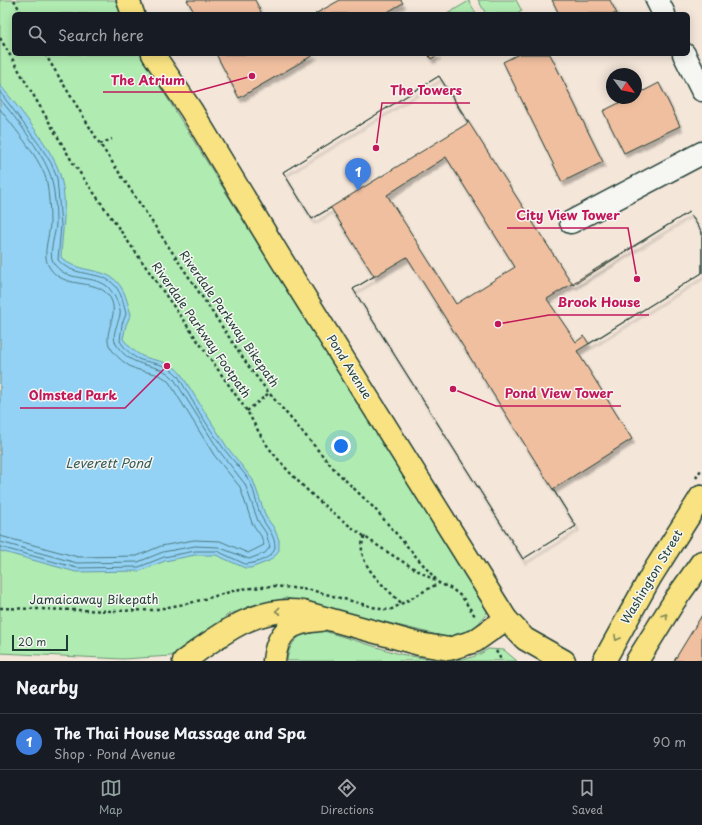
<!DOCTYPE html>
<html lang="en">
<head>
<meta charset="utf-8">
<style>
  :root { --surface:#171b24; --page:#20242c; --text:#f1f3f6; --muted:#9ea1a6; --line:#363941; --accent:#92a19f }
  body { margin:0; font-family:"Playpen Sans",sans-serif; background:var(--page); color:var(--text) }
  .compass { position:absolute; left:606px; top:68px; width:36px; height:36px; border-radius:50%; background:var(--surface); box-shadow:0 2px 10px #0003; rotate:122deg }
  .scale { position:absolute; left:12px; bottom:10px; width:56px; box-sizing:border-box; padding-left:4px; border:2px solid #1f3d34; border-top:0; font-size:11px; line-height:14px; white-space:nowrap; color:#1f3d34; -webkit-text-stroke:3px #f6f6f2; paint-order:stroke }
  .you { position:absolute; left:341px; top:446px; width:14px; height:14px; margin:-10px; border:3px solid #fff; border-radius:50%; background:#1a73e8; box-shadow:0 0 0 6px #1a73e833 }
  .badge { display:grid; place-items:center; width:26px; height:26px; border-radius:50%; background:var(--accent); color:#fff; font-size:13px; font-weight:700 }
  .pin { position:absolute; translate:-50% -33px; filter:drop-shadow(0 1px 2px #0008) }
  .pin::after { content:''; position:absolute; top:21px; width:14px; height:12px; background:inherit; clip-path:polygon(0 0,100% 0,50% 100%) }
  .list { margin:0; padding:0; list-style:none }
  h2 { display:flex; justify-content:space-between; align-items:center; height:52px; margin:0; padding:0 16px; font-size:17px }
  h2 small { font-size:13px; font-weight:400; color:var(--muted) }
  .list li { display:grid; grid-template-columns:26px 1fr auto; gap:12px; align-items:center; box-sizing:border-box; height:56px; padding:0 16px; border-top:1px solid var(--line) }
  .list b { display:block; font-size:15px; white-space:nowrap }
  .list p { margin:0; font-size:13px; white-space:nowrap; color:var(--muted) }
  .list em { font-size:13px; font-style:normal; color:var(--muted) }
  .icon { flex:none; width:22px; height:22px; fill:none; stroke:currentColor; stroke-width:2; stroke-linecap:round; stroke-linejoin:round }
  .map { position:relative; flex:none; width:702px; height:661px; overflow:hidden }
  .search { position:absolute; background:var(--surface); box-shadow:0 2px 10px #0003; left:12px; right:12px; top:12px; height:44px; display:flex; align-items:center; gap:10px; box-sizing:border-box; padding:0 14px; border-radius:6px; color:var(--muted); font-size:15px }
  .sheet { height:108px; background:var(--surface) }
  nav { display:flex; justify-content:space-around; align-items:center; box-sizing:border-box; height:56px; border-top:1px solid var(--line); background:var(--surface); font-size:11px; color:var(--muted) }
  nav a { display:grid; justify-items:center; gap:2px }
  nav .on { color:var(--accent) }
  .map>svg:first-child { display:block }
  .green { fill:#b0ebb1; stroke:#689472 }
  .water { fill:#93d2f4; stroke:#6596a7 }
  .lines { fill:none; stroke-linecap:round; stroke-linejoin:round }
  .shore { stroke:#4d7981; stroke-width:1 }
  .building { fill:#f0bfa0; stroke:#1f3d34; fill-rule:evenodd; filter:url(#shadow) }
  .minor-casing { stroke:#1f3d34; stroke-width:25 }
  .major-casing { stroke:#1f3d34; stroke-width:25 }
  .highway-casing { stroke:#1f3d34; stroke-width:25 }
  .path { stroke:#1f3d34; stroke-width:2.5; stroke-dasharray:3 3; stroke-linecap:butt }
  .minor { stroke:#f6f6f2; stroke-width:22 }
  .major { stroke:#f8e281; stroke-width:22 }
  .highway { stroke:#f8e281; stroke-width:22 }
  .oneway { stroke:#818757 }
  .labels { text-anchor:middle; stroke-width:3; stroke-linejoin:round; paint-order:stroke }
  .street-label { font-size:12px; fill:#1f3d34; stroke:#f6f6f2 }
  .water-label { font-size:13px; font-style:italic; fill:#365b5a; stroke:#f6f6f2 }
  .leader { fill:none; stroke:#c2185b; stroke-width:1.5 }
  .callout-dot { fill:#c2185b; stroke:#f6f6f2; stroke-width:1.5 }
  .callout-label { font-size:13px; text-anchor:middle; font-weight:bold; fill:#c2185b; stroke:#f6f6f2; stroke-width:3; stroke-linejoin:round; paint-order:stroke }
</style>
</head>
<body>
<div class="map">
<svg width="702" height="661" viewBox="0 0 702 661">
  <defs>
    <filter id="shadow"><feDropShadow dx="2.5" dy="4.5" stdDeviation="1" flood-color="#0004"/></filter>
  </defs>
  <rect width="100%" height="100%" fill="#f4e6d9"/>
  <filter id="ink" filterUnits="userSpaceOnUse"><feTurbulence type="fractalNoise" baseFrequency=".025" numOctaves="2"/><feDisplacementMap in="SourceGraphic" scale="8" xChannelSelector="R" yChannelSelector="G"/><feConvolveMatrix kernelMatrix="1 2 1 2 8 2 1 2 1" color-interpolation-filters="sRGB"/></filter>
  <g filter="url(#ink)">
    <!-- green -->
    <path class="green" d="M 0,0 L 116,0 L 123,14 L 14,14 L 14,54 L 143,54 L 158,83 L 310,328 L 360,404 L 488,610 L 485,616 L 472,631 L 457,637 L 446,637 L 286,598 L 229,614 L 192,643 L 171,656 L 123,659 L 0,653 Z
      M 478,0 L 516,0 L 522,11 L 517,14 L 486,14 Z
      M 469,1 L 476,14 L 447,14 Z
      M 314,628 L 400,654 L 439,661 L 287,661 C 288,645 299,633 314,628 Z
      M 488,649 L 504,650 L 517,661 L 444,661 C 460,660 475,659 488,649 Z"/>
    <!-- water -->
    <path class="water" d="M 0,85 C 18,107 55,151 61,178 C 68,204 62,231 61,257 C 77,275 108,265 121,287 C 126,294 128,306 131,314 L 126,325 L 123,339 C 128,345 134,352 142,356 C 157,362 170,360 181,374 L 227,447 L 253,480 L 266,517 L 274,528 L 279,540 L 279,550 L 275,556 L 269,561 L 251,568 L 245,568 L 216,555 L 195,555 L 165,561 L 140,571 L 76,572 L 0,551 Z"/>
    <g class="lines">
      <!-- shore -->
      <path class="shore" d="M 0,92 L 41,147 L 51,163 L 57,178 L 61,225 L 58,260 C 75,280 106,268 118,290 C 122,296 124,306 126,314 L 122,324 L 120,341 C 125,349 132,357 141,360 C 155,364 168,364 178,376 C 192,401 207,426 224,449 C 232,460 243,470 250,482 C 256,494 256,508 263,520 C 268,529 275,536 275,547 C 274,558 254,564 245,564 L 217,551 L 195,551 L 164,557 L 139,567 L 77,568 L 0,547
        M 0,99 C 15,117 48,159 52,181 C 55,194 56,209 56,223 C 56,234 48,252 53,262 C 65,283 91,274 107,286 C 112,290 122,308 120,315 C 118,324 111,335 116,344 C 133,372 158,360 174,379 L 220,452 L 245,484 L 258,521 L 266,533 L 270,547 L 265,553 L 249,559 L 218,547 L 195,546 L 163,552 L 138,562 L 77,563 L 0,542
        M 0,109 C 13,127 43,161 47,183 C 49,196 50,209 50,223 C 50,235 42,253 48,265 C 61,289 88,279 104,291 C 125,308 103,329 109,345 C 114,355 127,367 139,370 C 149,373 161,373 169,382 L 214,455 L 240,487 L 252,523 L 261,536 L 264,545 L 248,553 L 220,541 L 194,540 L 161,546 L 137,556 L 78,557 L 0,536"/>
    </g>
    <!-- building -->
    <path class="building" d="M 187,0 L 255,0 L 262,14 L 195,14 Z
      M 340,0 L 401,0 L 403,3 L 384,14 L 315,14 Z
      M 552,0 L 610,0 L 617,14 L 559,14 Z
      M 216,54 L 315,54 L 239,98 Z
      M 428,54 L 437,54 L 438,55 L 431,59 Z
      M 519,54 L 550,54 L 603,162 L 562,182 L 503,62 Z
      M 439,76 L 573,285 L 689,212 L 702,232 L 702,273 L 577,351 L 632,439 L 553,489 L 576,526 L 523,559 L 353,289 L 374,276 L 331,208 L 312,219 L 283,172 ZM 446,157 L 515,267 L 456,304 L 387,195 Z
      M 439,76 L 468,123 L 312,219 L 283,172 Z
      M 659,83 L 680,126 L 624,153 L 603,111 L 629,98 L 636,98 L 636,95 Z
      M 689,212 L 702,232 L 702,273 L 589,344 L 584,336 L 576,342 L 547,299 Z
      M 407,257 L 576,526 L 523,559 L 353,289 Z
      M 702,615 L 702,661 L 674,661 Z"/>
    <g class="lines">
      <!-- minor casing -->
      <g class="minor-casing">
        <path id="minor" d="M 657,0 L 664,14
          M 684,54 L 702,90
          M 571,222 L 702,153"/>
      </g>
      <!-- major casing -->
      <g class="major-casing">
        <path id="major" d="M 128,0 L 133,14
          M 153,54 L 191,110 L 281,259 L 506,619 L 525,639 L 564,661
          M 604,661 L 651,576 L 701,497
          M 637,661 L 675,600 L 702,562"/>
      </g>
      <!-- highway casing -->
      <g class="highway-casing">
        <path id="highway" d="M 701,497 L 702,500
          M 184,661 C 220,635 256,605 303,612 L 419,644 L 449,649 L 475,641 L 506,619
          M 274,661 C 277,631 291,622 320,620"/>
      </g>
      <!-- path -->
      <path class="path" d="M 14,0 L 22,14
        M 0,38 L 73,163 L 247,411 C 254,423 261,437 269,448 C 313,505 375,547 436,581
        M 45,54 L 100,144 L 249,367 L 269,393 L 335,470 L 374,508 L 439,583 L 452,589 L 462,597 L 475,616
        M 100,144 L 112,139
        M 247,411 L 269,393
        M 696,478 L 702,468
        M 365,536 C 351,562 387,588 402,604
        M 0,608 L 114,611 L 152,610 L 190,603 L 240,589 L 274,586 L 311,590 L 384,610 L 392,609 L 439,583
        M 496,651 L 502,661"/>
      <!-- minor -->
      <use href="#minor" class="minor"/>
      <!-- major -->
      <use href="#major" class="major"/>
      <!-- highway -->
      <use href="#highway" class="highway"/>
    </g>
    <!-- one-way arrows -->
    <defs><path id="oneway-chevron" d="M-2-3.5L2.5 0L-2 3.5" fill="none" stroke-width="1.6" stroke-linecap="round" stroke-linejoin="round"/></defs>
    <g class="oneway">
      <use href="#oneway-chevron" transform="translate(278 611) rotate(174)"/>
      <use href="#oneway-chevron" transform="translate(665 616) rotate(-57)"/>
      <use href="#oneway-chevron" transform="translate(617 638) rotate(119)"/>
    </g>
  </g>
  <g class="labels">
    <!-- street labels -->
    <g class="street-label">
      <text transform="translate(229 319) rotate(55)" y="4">Riverdale Parkway Bikepath</text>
      <text transform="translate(201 330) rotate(55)" y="4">Riverdale Parkway Footpath</text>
      <text transform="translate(349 367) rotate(58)" y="4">Pond Avenue</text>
      <text transform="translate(652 577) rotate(-59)" y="4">Washington Street</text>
      <text x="94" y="604">Jamaicaway Bikepath</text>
    </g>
    <!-- water labels -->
    <g class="water-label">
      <text x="108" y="468">Leverett Pond</text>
    </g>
  </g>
  <!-- callouts -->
  <path class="leader" d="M252 76L194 92H103M376 148L382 103H470M637 279L628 228H507M498 324L549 315H649M453 389L496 406H621M167 366L125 408H20"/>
  <g class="callout-dot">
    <circle cx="252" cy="76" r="4"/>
    <circle cx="376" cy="148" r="4"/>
    <circle cx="637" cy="279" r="4"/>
    <circle cx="498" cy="324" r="4"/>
    <circle cx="453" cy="389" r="4"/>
    <circle cx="167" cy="366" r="4"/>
  </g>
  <g class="callout-label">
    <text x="148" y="85">The Atrium</text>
    <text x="426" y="95">The Towers</text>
    <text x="568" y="220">City View Tower</text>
    <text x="599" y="307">Brook House</text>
    <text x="559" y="398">Pond View Tower</text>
    <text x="73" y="400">Olmsted Park</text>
  </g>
</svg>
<svg class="compass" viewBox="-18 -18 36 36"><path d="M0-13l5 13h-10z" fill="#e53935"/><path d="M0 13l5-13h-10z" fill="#9ea1a6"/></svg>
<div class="scale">20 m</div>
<div class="you"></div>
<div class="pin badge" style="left:358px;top:191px;background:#3f7fe0">1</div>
<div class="search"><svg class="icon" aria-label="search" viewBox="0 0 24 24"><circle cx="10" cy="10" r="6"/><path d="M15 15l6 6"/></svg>Search here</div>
</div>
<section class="sheet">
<h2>Nearby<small></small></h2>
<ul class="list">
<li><span class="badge" style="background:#3f7fe0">1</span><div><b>The Thai House Massage and Spa</b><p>Shop · Pond Avenue</p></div><em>90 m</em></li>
</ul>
</section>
<nav>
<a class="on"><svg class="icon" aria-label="map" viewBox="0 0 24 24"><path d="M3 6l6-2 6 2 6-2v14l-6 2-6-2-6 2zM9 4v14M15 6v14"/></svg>Map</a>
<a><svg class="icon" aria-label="directions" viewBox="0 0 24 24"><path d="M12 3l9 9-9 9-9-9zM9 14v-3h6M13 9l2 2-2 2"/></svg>Directions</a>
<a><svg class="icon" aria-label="saved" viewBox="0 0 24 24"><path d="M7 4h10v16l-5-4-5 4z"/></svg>Saved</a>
</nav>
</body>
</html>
